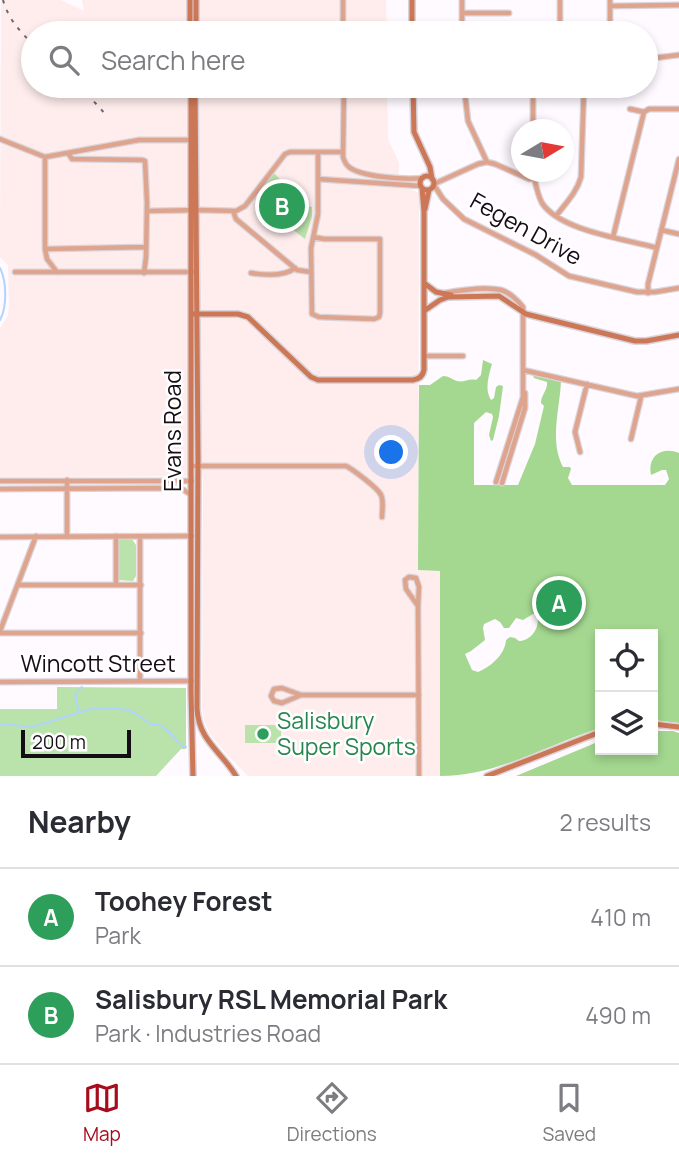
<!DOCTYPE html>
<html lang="en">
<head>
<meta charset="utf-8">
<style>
  :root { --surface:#fff; --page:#f7f7f7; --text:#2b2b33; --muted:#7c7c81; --line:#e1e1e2; --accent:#a50c1c }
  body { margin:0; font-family:Manrope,sans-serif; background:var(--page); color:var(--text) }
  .controls { position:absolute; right:21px; bottom:21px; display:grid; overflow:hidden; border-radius:0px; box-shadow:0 4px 10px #0003 }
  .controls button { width:63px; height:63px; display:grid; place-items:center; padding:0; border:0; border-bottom:2px solid var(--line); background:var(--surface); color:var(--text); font:35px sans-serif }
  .compass { position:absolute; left:511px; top:119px; width:63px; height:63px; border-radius:50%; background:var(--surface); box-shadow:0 4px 10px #0003; rotate:80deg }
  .scale { position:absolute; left:21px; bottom:18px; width:110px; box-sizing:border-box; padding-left:7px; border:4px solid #150d15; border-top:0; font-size:19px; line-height:24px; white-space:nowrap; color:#150d15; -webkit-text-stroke:5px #fff; paint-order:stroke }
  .you { position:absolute; left:392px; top:453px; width:24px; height:24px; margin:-18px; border:5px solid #fff; border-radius:50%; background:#1a73e8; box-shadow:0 0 0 10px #1a73e833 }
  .badge { display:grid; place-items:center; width:46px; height:46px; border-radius:50%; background:var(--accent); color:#fff; font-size:23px; font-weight:700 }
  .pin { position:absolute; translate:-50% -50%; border:4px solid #fff; box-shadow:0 2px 7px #0006 }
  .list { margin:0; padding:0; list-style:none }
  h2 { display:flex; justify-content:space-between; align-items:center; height:91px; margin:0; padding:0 28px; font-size:30px }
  h2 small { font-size:23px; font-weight:400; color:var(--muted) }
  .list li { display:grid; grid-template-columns:46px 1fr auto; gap:21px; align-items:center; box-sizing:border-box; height:98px; padding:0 28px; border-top:2px solid var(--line) }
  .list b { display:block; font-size:26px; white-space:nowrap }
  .list p { margin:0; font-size:23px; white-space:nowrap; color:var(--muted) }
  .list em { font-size:23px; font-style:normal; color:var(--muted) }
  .icon { flex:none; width:38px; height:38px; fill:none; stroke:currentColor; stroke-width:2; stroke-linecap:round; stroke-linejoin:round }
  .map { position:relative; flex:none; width:679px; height:776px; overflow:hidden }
  .search { position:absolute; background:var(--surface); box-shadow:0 4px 10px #0003; left:21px; right:21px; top:21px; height:77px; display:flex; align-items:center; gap:18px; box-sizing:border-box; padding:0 24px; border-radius:38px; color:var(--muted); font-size:26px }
  .sheet { height:287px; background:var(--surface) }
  nav { display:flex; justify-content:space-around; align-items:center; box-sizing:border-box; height:98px; border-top:2px solid var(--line); background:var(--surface); font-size:19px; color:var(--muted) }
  nav a { display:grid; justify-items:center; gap:4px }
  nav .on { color:var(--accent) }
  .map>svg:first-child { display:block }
  .industrial { fill:#feedec }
  .green { fill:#bae2ab }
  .forest { fill:#a4d890; fill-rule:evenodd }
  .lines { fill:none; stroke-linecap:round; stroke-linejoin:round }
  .stream { stroke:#afd5fb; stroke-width:2 }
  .street-casing { stroke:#dad4da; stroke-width:7 }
  .secondary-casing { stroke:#dad4da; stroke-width:8 }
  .street { stroke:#dfa48d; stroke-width:4.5 }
  .secondary { stroke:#cc7756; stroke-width:5 }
  .rail { stroke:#6e676e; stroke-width:2; stroke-dasharray:3.5 7; stroke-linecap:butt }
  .leisure-dot { fill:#2e9e5b; stroke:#fff; stroke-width:2.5 }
  .labels { text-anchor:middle; stroke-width:5; stroke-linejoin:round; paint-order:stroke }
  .street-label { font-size:23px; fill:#150d15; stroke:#fff }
  .leisure-label { font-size:23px; fill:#27864d; stroke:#fff; text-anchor:start }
</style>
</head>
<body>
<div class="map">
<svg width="679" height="776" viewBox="0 0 679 776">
  <rect width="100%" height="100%" fill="#fffaff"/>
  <!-- industrial -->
  <path class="industrial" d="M 1,0 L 61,0 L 84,11 L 82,0 L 386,0 L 387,33 L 33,33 L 33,86 L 387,86 L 388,139 L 399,163 L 398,188 L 411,189 L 419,193 L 418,570 L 440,571 L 440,776 L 248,776 L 228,756 L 210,734 L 204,721 L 202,707 L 203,476 L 0,477 L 0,328 L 8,315 L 9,306 L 8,265 L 0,257 Z"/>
  <!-- green -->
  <path class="green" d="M 274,173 L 289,189 L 292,190 L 290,204 L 312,207 L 312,216 L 305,239 L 255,200 Z
    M 119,539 L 132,539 L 136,545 L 136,576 L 133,581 L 118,580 Z
    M 57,687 L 186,688 L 186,749 L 181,749 L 156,776 L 0,776 L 0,709 L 57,709 Z
    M 245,725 L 281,725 L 281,743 L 245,743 Z"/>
  <!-- forest -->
  <path class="forest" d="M 483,360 L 492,364 C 489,375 484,389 491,400 L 494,398 L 496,387 L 499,385 L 503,386 L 499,416 L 493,440 L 491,441 L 489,435 L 493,417 L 492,414 L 486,412 L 474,423 L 474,485 L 518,485 L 535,444 L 544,406 L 541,403 C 541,395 548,390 547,382 L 534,378 L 533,375 L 561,381 C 560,409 549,440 563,467 L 570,467 L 571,469 L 568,478 L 572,485 L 665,485 L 669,479 L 666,470 L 662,470 L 651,475 C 647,456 662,446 679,453 L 679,723 L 653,720 L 653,634 L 600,634 L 600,728 C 546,745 498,776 440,776 L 440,571 L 418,570 L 419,385 L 430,385 L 443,376 C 449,376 451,379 457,381 C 463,383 469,378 476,380 L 481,375 ZM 533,614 L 537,614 C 541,627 531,641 519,641 L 515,638 L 510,637 L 506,640 C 505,655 490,667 478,672 L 472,670 L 465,654 L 471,651 L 485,640 L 483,628 L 484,624 L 495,619 L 500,622 L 504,628 L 509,628 L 516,618 L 523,620 Z
    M 653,731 L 673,731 L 679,733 L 679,776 L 516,776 L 600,741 L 600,750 L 653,750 Z"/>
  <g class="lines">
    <!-- stream -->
    <path class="stream" d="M 0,268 C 7,282 7,307 0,320
      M 79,713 L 75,694 L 82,687
      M 0,724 C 11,723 21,727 32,727 L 91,709 L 123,709 L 133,712 L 151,724 L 159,725 L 166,729 L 182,746 L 186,747"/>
    <!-- street casing -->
    <g class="street-casing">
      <path id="street" d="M 343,0 L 343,33
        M 462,0 L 462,33
        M 560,0 L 560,33
        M 610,6 L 679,5
        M 462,13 L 509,13
        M 610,33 L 610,0
        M 646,59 L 679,55
        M 344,86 L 343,157 C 345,162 345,164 349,167 C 361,177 407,180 423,178
        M 464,86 L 468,121 L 487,162
        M 533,86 L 533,130
        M 630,109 L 644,112 L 649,109 L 679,109
        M 0,139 L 45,157 L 139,140 L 191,140
        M 68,153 L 72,159 L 142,160 L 145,161 L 147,203 L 146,257 L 144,273
        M 45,157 L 45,249 L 47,259 L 57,272
        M 533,172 C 535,181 537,194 542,203 C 560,231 626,239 657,248
        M 318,179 L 421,186
        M 434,184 L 478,164 L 487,162 L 495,164 L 529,179 L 535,179
        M 434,185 L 443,199 L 464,219 L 536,255 L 569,276 L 637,292 L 655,292 L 679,288
        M 147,211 L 199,210 L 236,211 L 245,206 L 285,154 L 290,152 L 343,152
        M 233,211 L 236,219 L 297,270 L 311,272
        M 556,216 C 566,203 577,192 581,177 L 584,86
        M 661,230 L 679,234
        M 314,237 L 324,239 L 380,239 L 380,313 L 379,317 L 374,319 L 319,317 L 312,314 L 311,248 L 318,214 L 318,152
        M 613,237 L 644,112
        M 45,249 L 146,247
        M 15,272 L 192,272
        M 251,273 C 264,275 284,277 295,268
        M 445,293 C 461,290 485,286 501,290 C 509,292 518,301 523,307 L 523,397 L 496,482
        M 648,293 L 648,284 L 679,159
        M 424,356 L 463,356
        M 523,370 L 637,396 L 679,389
        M 631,439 L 641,397
        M 580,452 L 575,432 L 587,384
        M 191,466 L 346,466 C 352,469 378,488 381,495 C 384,501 382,511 382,517
        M 67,480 L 67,537
        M 0,481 L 192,481
        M 502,483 L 525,408 L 525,393
        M 0,489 L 181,488 L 191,495
        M 0,537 L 192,536
        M 140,537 L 140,681
        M 18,585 L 141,585
        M 116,585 L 116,536
        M 418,606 L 406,589 L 405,580 L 409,577 L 416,578 L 419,587 L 418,606 L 419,776
        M 0,631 L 36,536
        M 0,633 L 141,633
        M 0,682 L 192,681
        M 301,695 L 282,703 L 274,701 L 271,696 L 274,689 L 282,688 L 301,695 L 419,695"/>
    </g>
    <!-- secondary casing -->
    <g class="secondary-casing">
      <path id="secondary" d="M 190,0 L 190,33
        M 412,0 L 412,33
        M 196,33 L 196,0
        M 191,86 L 191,692 L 193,776
        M 195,86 L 198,459 L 197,709 C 199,741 221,751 236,776
        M 413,86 L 414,132 L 430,167 L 432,179
        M420 183a7 7 0 1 1 14 0a7 7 0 1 1-14 0Z
        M 425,209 L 429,190
        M 424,283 L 436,292 L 451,295
        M 424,311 L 440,300 L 448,297 L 499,296 L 526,314 L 635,341 L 646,341 L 679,335
        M 194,314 L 238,314 L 248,317 L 311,377 L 318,380 L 413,380 C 419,379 423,376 424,370 L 424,212 L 422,188
        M 653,724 L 679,727
        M 487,776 L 600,732"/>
    </g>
    <!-- street -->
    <use href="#street" class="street"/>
    <!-- secondary -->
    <use href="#secondary" class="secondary"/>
    <!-- rail -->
    <path class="rail" d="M 3,0 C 8,18 19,31 33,44
      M 80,86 L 107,116"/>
  </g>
  <!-- markers -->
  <circle class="leisure-dot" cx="263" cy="734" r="7"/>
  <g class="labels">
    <!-- street labels -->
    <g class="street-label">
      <text transform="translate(526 229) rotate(29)" y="8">Fegen Drive</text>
      <text transform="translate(173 431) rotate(-90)" y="8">Evans Road</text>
      <text x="98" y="672">Wincott Street</text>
    </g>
    <!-- leisure labels -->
    <g class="leisure-label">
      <text x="277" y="729">Salisbury<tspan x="277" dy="26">Super Sports</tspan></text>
    </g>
  </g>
</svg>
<div class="controls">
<button><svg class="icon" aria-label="locate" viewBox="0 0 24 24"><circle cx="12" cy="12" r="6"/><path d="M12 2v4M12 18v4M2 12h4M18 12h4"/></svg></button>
<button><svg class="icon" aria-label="layers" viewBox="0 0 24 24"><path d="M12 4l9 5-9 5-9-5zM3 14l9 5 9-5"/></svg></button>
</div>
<svg class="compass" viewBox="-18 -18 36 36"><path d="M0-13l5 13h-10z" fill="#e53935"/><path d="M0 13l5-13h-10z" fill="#7c7c81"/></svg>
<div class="scale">200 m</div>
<div class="you"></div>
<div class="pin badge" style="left:559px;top:603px;background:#2e9e5b">A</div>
<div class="pin badge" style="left:282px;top:206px;background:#2e9e5b">B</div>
<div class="search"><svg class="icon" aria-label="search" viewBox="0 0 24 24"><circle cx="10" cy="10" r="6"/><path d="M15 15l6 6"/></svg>Search here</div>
</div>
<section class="sheet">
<h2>Nearby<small>2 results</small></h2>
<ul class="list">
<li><span class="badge" style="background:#2e9e5b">A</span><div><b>Toohey Forest</b><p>Park</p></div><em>410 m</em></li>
<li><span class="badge" style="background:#2e9e5b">B</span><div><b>Salisbury RSL Memorial Park</b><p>Park · Industries Road</p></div><em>490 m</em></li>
</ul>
</section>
<nav>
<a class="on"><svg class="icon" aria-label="map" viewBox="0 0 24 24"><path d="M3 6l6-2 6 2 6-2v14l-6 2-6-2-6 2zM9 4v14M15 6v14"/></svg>Map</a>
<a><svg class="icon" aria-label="directions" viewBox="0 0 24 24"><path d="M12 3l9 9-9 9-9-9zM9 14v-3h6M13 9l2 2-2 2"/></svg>Directions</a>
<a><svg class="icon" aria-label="saved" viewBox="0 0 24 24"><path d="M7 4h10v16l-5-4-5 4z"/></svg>Saved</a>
</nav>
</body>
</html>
